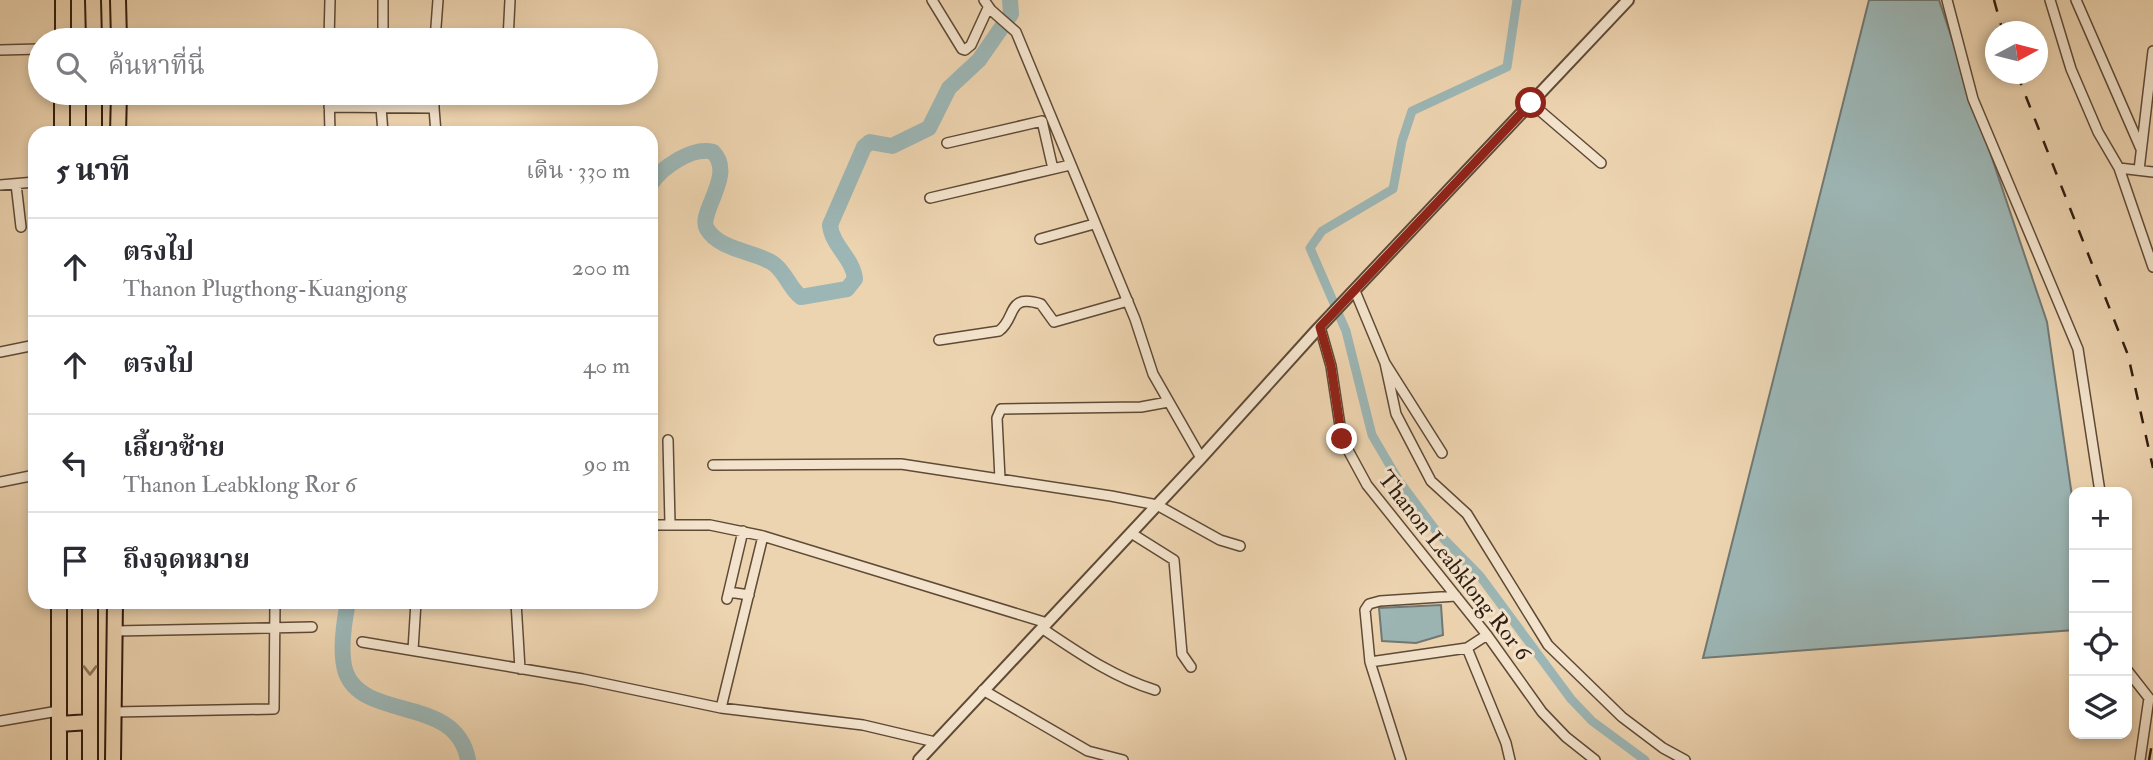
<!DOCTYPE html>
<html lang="th">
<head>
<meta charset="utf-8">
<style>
  :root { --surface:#fff; --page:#f7f7f7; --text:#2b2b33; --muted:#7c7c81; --line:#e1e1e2 }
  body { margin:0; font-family:"IM FELL Double Pica","Noto Serif Thai",serif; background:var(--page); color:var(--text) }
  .controls { position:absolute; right:21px; bottom:21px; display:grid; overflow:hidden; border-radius:14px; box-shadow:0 4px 10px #0003 }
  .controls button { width:63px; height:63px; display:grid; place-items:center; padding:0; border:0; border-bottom:2px solid var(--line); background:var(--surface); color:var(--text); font:35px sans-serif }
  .compass { position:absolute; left:1985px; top:21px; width:63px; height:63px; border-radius:50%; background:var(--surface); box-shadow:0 4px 10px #0003; rotate:83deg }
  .stop { position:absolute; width:21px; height:21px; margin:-16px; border:5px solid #8f2418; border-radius:50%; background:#fff }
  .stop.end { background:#8f2418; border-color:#fff; box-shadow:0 2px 7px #0008 }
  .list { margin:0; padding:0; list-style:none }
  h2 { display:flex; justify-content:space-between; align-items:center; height:91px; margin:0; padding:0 28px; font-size:30px }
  h2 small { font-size:23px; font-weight:400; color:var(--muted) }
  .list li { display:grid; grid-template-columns:46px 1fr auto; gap:21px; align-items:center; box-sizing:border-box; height:98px; padding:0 28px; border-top:2px solid var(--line) }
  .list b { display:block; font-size:26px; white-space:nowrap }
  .list p { margin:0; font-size:23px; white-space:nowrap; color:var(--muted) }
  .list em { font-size:23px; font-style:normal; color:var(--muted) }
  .icon { flex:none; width:38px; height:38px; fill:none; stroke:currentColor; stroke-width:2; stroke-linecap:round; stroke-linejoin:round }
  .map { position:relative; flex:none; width:2153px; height:760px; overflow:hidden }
  .search { position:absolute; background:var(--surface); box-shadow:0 4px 10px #0003; left:28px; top:28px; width:630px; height:77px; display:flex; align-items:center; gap:18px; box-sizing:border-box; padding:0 24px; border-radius:38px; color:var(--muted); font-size:26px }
  .panel { position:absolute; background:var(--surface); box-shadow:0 4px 10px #0003; left:28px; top:126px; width:630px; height:483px; border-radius:21px }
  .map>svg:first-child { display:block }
  .water { fill:#9cb6b5; stroke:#717872; stroke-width:2 }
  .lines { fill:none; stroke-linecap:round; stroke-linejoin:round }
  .canal { stroke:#9cb6b5; stroke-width:9 }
  .river { stroke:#9cb6b5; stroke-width:16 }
  .minor-casing { stroke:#5f4a36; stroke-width:12 }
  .tertiary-casing { stroke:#5f4a36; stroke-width:14 }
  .trunk-casing { stroke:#301c0d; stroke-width:18 }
  .minor { stroke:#f3e3cc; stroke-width:9 }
  .tertiary { stroke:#f3e3cc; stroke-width:10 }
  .trunk { stroke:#edd4b0; stroke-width:14 }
  .rail { stroke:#301c0d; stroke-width:2.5; stroke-dasharray:12 12; stroke-linecap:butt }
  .oneway { stroke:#8e785e }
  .route { stroke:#8f2418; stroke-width:9 }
  .labels { text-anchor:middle; stroke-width:6; stroke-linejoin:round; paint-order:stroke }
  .street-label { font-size:23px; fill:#301c0d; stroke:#f3e3cc }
</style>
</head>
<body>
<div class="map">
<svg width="2153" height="760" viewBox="0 0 2153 760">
  <rect width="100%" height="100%" fill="#edd4b0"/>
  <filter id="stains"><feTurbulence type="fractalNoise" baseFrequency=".00286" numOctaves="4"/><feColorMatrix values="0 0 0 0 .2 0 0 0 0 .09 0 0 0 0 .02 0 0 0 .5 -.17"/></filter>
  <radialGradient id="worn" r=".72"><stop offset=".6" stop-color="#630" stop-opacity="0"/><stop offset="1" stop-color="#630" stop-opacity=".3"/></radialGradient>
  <!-- water -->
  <path class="water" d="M 1869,0 L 1939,0 L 2047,322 L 2074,510 L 2074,630 L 1703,658 Z
    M 1441,605 L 1443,635 L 1416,643 L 1382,641 L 1379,608 Z"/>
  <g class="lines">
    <!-- canal -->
    <path class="canal" d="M 1517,0 L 1507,67 L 1412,111 L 1402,141 L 1393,189 L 1322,231 L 1310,248 L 1346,331 L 1372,435 L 1399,481 L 1437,532 L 1480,576 L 1571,699 L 1592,721 L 1645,760"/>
    <!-- river -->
    <path class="river" d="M 651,184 C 662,167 693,146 713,152 C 736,175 697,213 707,229 C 720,251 756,251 774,264 C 786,273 790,289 801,297 L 847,289 L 855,279 C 853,258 832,246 830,225 L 864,147 L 870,142 L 892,146 L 929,128 L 949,88 L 979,60 L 1011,14 L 1010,0
      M 348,602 C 344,622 339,653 346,673 C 365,722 456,694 468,760"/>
    <!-- minor casing -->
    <g class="minor-casing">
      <path id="minor" d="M 932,0 L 962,49 L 965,50 L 971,45 L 988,8
        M 984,0 L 991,10 L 1016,32 L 1135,319 L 1153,374 L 1201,458
        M 1947,0 L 1973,99 L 2078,349 L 2100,492
        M 2050,0 L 2071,69 L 2098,132 L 2119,168 L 2153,267
        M 2076,0 L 2141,149
        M 329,40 L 330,0
        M 383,40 L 383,0
        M 435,40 L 438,0
        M 508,40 L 510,0
        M 0,50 L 40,49
        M 295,93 L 295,97
        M 329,93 L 330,133
        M 1531,103 L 1601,163
        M 329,107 L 434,108 L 434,93
        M 381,107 L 383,133
        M 434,108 L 436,133
        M 947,143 L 1042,121 L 1053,169
        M 2119,168 L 2153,172
        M 2139,170 L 2153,51
        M 16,184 L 21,227
        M 0,185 L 35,182
        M 930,198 L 1070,165
        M 1040,239 L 1094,224
        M 1355,291 L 1385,363 L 1442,453
        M 1320,327 L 1331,366 L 1342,439 L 1367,485 L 1487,635 L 1542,712 L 1566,737 L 1595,760
        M 939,340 L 999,331 C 1017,318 1006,293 1041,304 L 1054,322 L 1128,301
        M 0,352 L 35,345
        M 1385,363 L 1396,414 L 1431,481 L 1467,514 L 1548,645 L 1622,717 L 1663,748 L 1685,760
        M 668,440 L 670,524
        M 713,465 L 901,464 L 1111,496 L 1157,505 L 1220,540 L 1240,546
        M 1000,479 L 997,418 L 1001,409 L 1141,407 L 1168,402
        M 0,482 L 35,475
        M 651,525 L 710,525 L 763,536 L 1047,623
        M 1131,533 L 1174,560 L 1182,654 L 1191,667
        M 729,592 L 749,595
        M 727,599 L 743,531
        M 516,602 L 520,669
        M 1043,629 C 1079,653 1113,677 1155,690
        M 115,631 L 312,627
        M 1487,635 L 1467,648 L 1506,743 L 1510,760
        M 362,642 L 583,679 L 721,708 L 863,725 L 935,742
        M 413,650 L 416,602
        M 1370,662 L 1467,648
        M 2127,670 L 2149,698 L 2140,760
        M 983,690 L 1088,751 L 1123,760
        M 721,708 L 763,536
        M 114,712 L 274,709 L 275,602
        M 0,721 L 58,711
        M 1401,760 L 1370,662 L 1365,610 L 1369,604 L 1380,601 L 1456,596"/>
    </g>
    <!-- tertiary casing -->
    <g class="tertiary-casing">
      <path id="tertiary" d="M 919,760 L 1201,458 L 1314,333 L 1628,0"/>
    </g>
    <!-- trunk casing -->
    <g class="trunk-casing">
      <path id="trunk" d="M 93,0 L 94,40
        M 118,0 L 119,40
        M 63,40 L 63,0
        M 94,93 L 94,133
        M 62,133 L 62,93
        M 118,133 L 119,93
        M 59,602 L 59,760
        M 59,724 L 90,722
        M 90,760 L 90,602
        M 113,760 L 115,602"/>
    </g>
    <!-- minor -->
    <use href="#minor" class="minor"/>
    <!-- tertiary -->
    <use href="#tertiary" class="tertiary"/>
    <!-- trunk -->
    <use href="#trunk" class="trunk"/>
    <!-- rail -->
    <path class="rail" d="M 1994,0 L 2003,32
      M 2017,74 L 2128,355 L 2153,468
      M 2149,760 L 2153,738"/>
  </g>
  <!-- one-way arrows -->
  <defs><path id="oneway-chevron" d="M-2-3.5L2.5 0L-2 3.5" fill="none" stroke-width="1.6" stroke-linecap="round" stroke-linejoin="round" transform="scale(1.75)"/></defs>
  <use class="oneway" href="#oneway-chevron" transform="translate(90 670) rotate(90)"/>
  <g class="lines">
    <!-- route -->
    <path class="route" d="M 1342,439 L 1331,366 L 1320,327 L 1531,103"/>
  </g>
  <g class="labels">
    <!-- street labels -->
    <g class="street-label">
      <text transform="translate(1455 565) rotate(52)" y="8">Thanon Leabklong Ror 6</text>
    </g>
  </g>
  <rect width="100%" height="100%" filter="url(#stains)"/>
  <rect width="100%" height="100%" fill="url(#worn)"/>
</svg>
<div class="controls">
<button>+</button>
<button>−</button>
<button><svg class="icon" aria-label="locate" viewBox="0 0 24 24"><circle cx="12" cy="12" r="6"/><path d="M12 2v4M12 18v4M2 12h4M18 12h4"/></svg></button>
<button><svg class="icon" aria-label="layers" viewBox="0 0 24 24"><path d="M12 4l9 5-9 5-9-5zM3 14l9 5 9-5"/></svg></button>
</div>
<svg class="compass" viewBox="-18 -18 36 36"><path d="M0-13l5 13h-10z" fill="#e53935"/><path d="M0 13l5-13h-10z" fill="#7c7c81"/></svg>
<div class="stop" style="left:1531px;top:103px"></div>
<div class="stop end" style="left:1342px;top:439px"></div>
<div class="search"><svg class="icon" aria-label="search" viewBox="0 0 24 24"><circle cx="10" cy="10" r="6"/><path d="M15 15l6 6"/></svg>ค้นหาที่นี่</div>
<section class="panel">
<h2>5 นาที<small>เดิน · 330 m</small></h2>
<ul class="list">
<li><svg class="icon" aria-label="ahead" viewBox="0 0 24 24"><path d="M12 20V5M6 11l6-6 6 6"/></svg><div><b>ตรงไป</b><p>Thanon Plugthong-Kuangjong</p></div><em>200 m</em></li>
<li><svg class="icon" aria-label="ahead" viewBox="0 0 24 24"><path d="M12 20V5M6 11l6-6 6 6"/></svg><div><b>ตรงไป</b></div><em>40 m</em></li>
<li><svg class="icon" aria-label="left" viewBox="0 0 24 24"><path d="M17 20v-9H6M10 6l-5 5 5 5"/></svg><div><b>เลี้ยวซ้าย</b><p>Thanon Leabklong Ror 6</p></div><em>90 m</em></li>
<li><svg class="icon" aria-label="arrive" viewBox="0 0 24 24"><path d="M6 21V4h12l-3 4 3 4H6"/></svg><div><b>ถึงจุดหมาย</b></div></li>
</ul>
</section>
</div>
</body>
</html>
